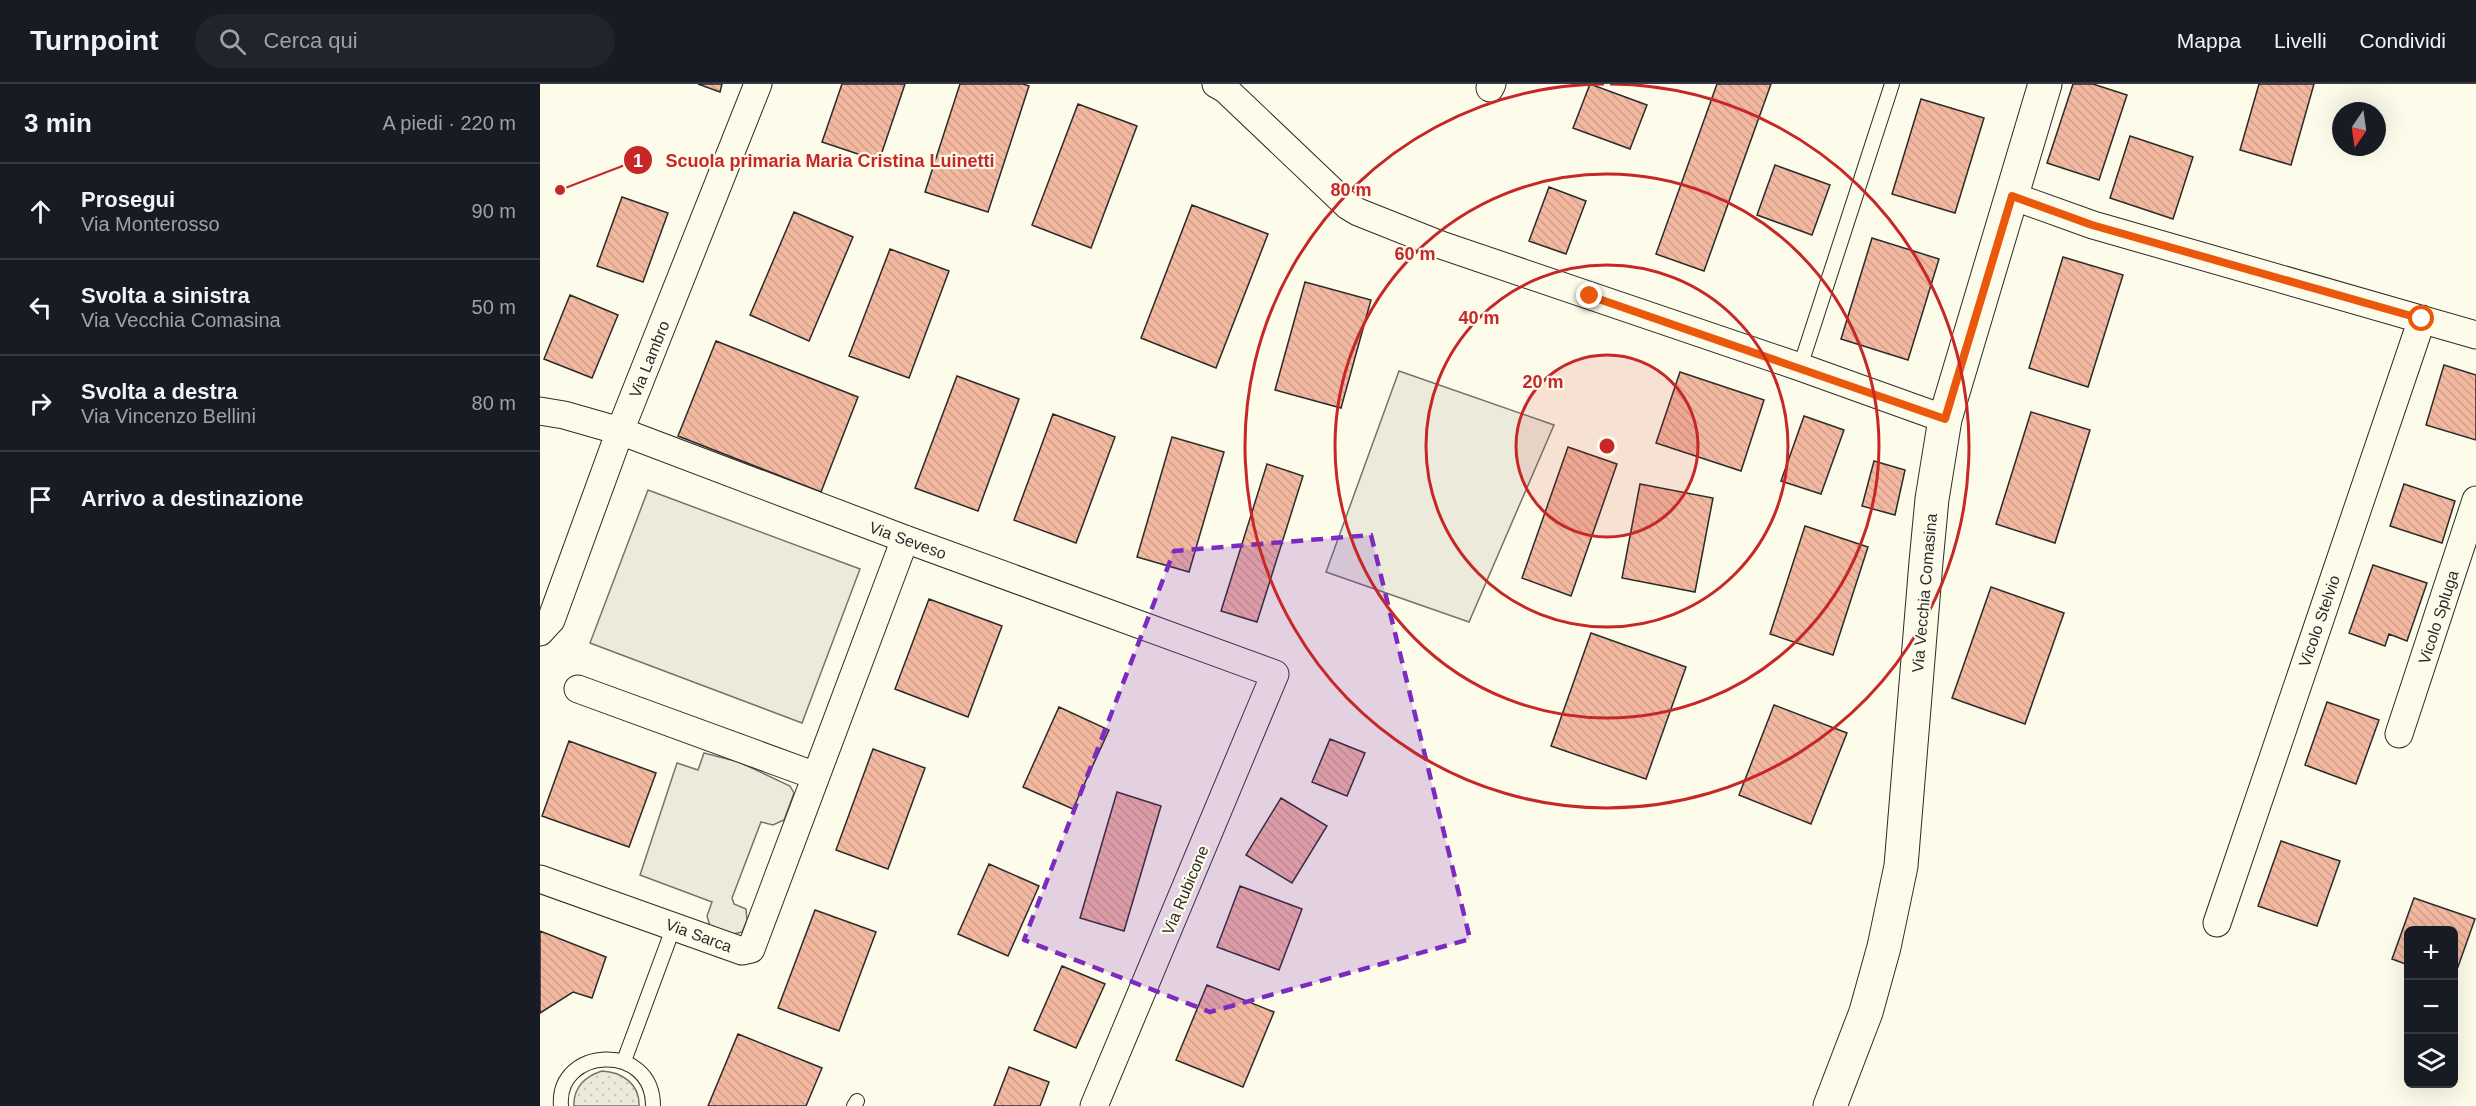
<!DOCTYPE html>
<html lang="it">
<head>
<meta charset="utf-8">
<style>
  :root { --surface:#171b24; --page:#20242c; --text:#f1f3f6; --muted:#9ea1a6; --line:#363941 }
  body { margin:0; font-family:Arial,sans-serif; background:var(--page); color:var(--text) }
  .controls { position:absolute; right:18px; bottom:18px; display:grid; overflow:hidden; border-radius:9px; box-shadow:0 6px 24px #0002 }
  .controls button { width:54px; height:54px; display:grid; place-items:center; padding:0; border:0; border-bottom:2px solid var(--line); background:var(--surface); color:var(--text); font:30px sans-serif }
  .compass { position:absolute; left:1792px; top:18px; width:54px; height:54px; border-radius:50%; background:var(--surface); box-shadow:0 6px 24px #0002; rotate:193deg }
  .stop { position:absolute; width:18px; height:18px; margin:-14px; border:4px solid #ea580c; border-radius:50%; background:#fff }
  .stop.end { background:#ea580c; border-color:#fff; box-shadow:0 2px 6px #0008 }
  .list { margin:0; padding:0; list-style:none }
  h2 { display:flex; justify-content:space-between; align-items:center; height:78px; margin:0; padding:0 24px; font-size:26px }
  h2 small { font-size:20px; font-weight:400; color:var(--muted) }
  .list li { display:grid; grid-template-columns:39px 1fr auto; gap:18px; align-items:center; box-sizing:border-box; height:96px; padding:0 24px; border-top:2px solid var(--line) }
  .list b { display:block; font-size:22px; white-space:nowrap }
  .list p { margin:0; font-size:20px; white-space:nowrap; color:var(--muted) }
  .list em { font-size:20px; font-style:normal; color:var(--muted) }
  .icon { flex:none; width:33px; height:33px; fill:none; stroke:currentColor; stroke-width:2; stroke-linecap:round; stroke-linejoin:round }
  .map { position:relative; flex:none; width:1936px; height:1022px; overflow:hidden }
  header { display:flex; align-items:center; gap:36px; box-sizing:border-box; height:84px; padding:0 30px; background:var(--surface); border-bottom:2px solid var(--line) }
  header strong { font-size:28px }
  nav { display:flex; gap:33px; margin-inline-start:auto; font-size:21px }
  .search { width:420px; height:54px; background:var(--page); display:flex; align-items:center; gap:15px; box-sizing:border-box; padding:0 21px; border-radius:33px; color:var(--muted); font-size:22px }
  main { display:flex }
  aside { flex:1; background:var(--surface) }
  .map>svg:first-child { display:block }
  .grass { fill:url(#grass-dots); stroke:#74746e; stroke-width:1.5 }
  .green { fill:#ecebdb; stroke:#74746e; stroke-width:1.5 }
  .building { fill:url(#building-back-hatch); stroke:#2b2b2b; stroke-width:1.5 }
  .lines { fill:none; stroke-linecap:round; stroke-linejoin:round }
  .lane-casing { stroke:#2b2b2b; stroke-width:16 }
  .street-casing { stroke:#2b2b2b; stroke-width:29 }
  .secondary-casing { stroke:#2b2b2b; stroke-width:35 }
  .lane { stroke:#fdfbea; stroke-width:14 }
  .street { stroke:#fdfbea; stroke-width:27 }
  .secondary { stroke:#fdfbea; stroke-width:33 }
  .route { stroke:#ea580c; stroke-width:8 }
  .marked { fill:#7b2cbf; fill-opacity:0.2; stroke:#7b2cbf; stroke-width:4.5; stroke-dasharray:12 8; stroke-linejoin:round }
  .ring { fill:none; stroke:#c62828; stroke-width:3 }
  .labels { text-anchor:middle; stroke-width:4.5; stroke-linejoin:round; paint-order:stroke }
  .street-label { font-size:16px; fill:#2b2b2b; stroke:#fdfbea }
  .centre { fill:#c62828; stroke:#fdfbea; stroke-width:3 }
  .ring-label { font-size:18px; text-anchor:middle; font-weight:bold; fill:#c62828; stroke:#fdfbea; stroke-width:4.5; stroke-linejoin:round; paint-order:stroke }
  .leader { fill:none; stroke:#c62828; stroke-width:2 }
  .callout-dot { fill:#c62828; stroke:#fdfbea; stroke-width:2 }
  .mark-label { font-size:18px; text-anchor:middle; font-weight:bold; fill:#fff }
  .callout-label { font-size:18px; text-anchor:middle; font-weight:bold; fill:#c62828; stroke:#fdfbea; stroke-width:4.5; stroke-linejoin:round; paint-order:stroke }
</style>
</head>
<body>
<header>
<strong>Turnpoint</strong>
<div class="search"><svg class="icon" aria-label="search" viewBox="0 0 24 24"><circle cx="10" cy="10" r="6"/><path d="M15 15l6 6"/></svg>Cerca qui</div>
<nav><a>Mappa</a><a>Livelli</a><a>Condividi</a></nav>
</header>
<main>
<aside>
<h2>3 min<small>A piedi · 220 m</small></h2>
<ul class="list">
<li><svg class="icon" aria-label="ahead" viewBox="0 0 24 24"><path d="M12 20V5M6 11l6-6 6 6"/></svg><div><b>Prosegui</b><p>Via Monterosso</p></div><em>90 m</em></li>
<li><svg class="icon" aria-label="left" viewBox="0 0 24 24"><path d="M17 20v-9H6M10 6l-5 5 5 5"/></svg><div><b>Svolta a sinistra</b><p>Via Vecchia Comasina</p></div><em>50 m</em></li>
<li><svg class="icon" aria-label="right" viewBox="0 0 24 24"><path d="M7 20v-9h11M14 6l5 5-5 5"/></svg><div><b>Svolta a destra</b><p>Via Vincenzo Bellini</p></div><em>80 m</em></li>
<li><svg class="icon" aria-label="arrive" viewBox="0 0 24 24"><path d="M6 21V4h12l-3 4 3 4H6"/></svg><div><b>Arrivo a destinazione</b></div></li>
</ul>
</aside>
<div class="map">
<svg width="1936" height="1022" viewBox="0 0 1936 1022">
  <defs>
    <pattern id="grass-dots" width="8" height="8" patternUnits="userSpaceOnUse" patternTransform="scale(1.5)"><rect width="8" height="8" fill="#ecebdb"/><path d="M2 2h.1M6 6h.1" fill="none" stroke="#cbcabc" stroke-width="1.8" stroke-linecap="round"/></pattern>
    <pattern id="building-back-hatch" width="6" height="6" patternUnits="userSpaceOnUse" patternTransform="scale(1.5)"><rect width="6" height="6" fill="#f2b8a0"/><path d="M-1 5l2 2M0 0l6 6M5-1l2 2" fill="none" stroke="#d09e8a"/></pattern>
  </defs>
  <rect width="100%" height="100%" fill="#fdfbea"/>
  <!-- grass -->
  <path class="grass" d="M 62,987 C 82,988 100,1000 99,1022 L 34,1022 C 33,1003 46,992 62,987 Z"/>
  <!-- green -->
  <path class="green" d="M 859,287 L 1014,341 L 929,538 L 786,488 Z
    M 108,406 L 320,485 L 262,639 L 50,559 Z
    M 164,669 L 199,678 L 250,702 L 254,709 L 244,736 L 233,741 L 221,738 L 192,814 L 194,820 L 206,825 L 207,836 L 202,848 L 193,850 L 170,842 L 167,832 L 172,818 L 100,791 L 137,679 L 158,686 Z"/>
  <!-- building -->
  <path class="building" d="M 158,0 L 182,0 L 180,8 Z
    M 302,0 L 365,0 L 339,77 L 282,58 Z
    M 420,0 L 483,0 L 489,2 L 448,128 L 385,108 Z
    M 1050,0 L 1107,21 L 1090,65 L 1033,44 Z
    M 1177,0 L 1231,0 L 1164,187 L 1116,170 Z
    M 1533,0 L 1553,0 L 1587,11 L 1559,96 L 1507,79 Z
    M 1719,0 L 1774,0 L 1751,81 L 1700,66 Z
    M 1381,15 L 1444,34 L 1415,129 L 1352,110 Z
    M 538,20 L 597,42 L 551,164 L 492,141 Z
    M 1590,52 L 1653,73 L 1633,135 L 1570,114 Z
    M 1235,81 L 1290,101 L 1272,151 L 1217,131 Z
    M 1009,103 L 1046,117 L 1026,170 L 989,157 Z
    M 82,113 L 128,129 L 103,198 L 57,182 Z
    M 652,121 L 728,150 L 676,284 L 601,254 Z
    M 254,128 L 313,153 L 269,257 L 210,231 Z
    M 1332,154 L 1399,175 L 1368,276 L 1301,255 Z
    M 350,165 L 409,187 L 369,294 L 309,272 Z
    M 1523,173 L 1583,191 L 1548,303 L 1489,284 Z
    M 765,198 L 831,216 L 801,324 L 735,306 Z
    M 30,211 L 78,231 L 52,294 L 4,275 Z
    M 176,257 L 318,313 L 281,408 L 138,352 Z
    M 1904,281 L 1936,291 L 1936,356 L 1886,341 Z
    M 1140,288 L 1224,316 L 1201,387 L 1116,359 Z
    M 417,292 L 479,315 L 438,427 L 375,404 Z
    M 1491,328 L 1550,346 L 1515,459 L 1456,440 Z
    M 513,330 L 575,353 L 536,459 L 474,436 Z
    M 1264,332 L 1304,346 L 1281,410 L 1241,397 Z
    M 632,353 L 684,368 L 649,488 L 597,473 Z
    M 1028,363 L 1077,380 L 1031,512 L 982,494 Z
    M 1334,377 L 1365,386 L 1355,431 L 1322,422 Z
    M 727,380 L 763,392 L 717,538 L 681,527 Z
    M 1100,400 L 1173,414 L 1155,508 L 1082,494 Z
    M 1864,400 L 1915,417 L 1902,459 L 1850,442 Z
    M 1265,442 L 1328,463 L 1293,571 L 1230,550 Z
    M 1833,481 L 1887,499 L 1867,557 L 1849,550 L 1845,562 L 1809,549 Z
    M 1451,503 L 1524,529 L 1485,640 L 1412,614 Z
    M 389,515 L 462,542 L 428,633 L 355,605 Z
    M 1051,549 L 1146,583 L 1106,695 L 1011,662 Z
    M 1787,618 L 1839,636 L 1816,700 L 1765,681 Z
    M 1234,621 L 1307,649 L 1271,740 L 1199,711 Z
    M 519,623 L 569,646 L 533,725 L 483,703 Z
    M 790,655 L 825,669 L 807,712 L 772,698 Z
    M 29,657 L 116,689 L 89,763 L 2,732 Z
    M 333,665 L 385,684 L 348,785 L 296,766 Z
    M 577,708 L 621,722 L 584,847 L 540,834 Z
    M 741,714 L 787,742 L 752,799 L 706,771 Z
    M 1741,757 L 1800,777 L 1777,842 L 1718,822 Z
    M 449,780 L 499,802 L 468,872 L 418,850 Z
    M 700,802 L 762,825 L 739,886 L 677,863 Z
    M 1874,814 L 1935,835 L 1914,894 L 1914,846 L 1868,846 L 1868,881 L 1852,875 Z
    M 275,826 L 336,848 L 299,947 L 238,924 Z
    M 0,847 L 66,873 L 52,914 L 33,908 L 0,929 Z
    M 522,882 L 565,900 L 536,964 L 494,946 Z
    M 667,901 L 734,928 L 703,1003 L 636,976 Z
    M 198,950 L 282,984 L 266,1022 L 168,1022 Z
    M 469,983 L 509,998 L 500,1022 L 454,1022 Z"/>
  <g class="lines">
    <!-- lane casing -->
    <g class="lane-casing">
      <path id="lane" d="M 1260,283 L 1352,0
        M 84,977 L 134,842
        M 21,1022 C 16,963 113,957 113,1022
        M 314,1022 L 317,1017"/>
    </g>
    <!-- street casing -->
    <g class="street-casing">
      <path id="street" d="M 676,0 L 685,5 L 808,122 L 818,128 L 901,161 L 1260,283 L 1405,335
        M 950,4 L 952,0
        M 1472,112 L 1553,141 L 1936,251
        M 0,327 L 24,331 L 80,347 L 365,455 L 735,590 L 554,1022
        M 0,548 L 11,536 L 80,347 L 218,0
        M 38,605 L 276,692
        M 1859,650 L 1936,416
        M 0,795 L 202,867 L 211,865 L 365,455
        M 1677,839 L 1882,235"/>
    </g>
    <!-- secondary casing -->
    <g class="secondary-casing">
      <path id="secondary" d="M 1290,1022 L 1326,928 L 1344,863 L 1361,782 L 1386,478 L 1392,415 L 1405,335 L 1505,0"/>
    </g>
    <!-- lane -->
    <use href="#lane" class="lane"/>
    <!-- street -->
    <use href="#street" class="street"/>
    <!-- secondary -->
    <use href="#secondary" class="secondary"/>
  </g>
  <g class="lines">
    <!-- route -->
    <path class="route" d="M 1050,212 L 1405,335 L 1472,112 L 1552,141 L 1882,235"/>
  </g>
  <!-- marked area -->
  <path class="marked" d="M 831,451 L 930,855 L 670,928 L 484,856 L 634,467 Z"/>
  <!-- distance rings -->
  <circle cx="1067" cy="362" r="91" fill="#c62828" fill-opacity=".12"/>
  <g class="ring">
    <circle cx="1067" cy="362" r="91"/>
    <circle cx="1067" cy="362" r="181"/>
    <circle cx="1067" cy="362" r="272"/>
    <path d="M1070 0A362 362 0 1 1 1064 0"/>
  </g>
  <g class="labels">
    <!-- street labels -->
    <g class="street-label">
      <text transform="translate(109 275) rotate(-68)" y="6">Via Lambro</text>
      <text transform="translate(368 456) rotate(20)" y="6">Via Seveso</text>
      <text transform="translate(1384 509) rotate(-85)" y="6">Via Vecchia Comasina</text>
      <text transform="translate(1898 533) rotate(-72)" y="6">Vicolo Spluga</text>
      <text transform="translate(1779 537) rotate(-71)" y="6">Vicolo Stelvio</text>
      <text transform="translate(645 806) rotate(-67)" y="6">Via Rubicone</text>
      <text transform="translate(159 851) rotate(20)" y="6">Via Sarca</text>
    </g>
  </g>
  <circle cx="1067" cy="362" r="9" class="centre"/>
  <g class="ring-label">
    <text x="811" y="112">80 m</text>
    <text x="875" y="176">60 m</text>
    <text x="939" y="240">40 m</text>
    <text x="1003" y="304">20 m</text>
  </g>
  <!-- callouts -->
  <path class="leader" d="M20 106L98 76"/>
  <g class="callout-dot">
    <circle cx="20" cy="106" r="6"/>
    <circle cx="98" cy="76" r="15"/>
  </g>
  <g class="mark-label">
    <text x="98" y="83">1</text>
  </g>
  <g class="callout-label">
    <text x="290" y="83">Scuola primaria Maria Cristina Luinetti</text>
  </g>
</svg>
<div class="controls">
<button>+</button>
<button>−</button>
<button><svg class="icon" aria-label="layers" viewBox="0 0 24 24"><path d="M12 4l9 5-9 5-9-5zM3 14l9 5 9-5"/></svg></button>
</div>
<svg class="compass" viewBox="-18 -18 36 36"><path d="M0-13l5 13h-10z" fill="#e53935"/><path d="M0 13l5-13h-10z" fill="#9ea1a6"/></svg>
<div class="stop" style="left:1882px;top:235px"></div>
<div class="stop end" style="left:1050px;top:212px"></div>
</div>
</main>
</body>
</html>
